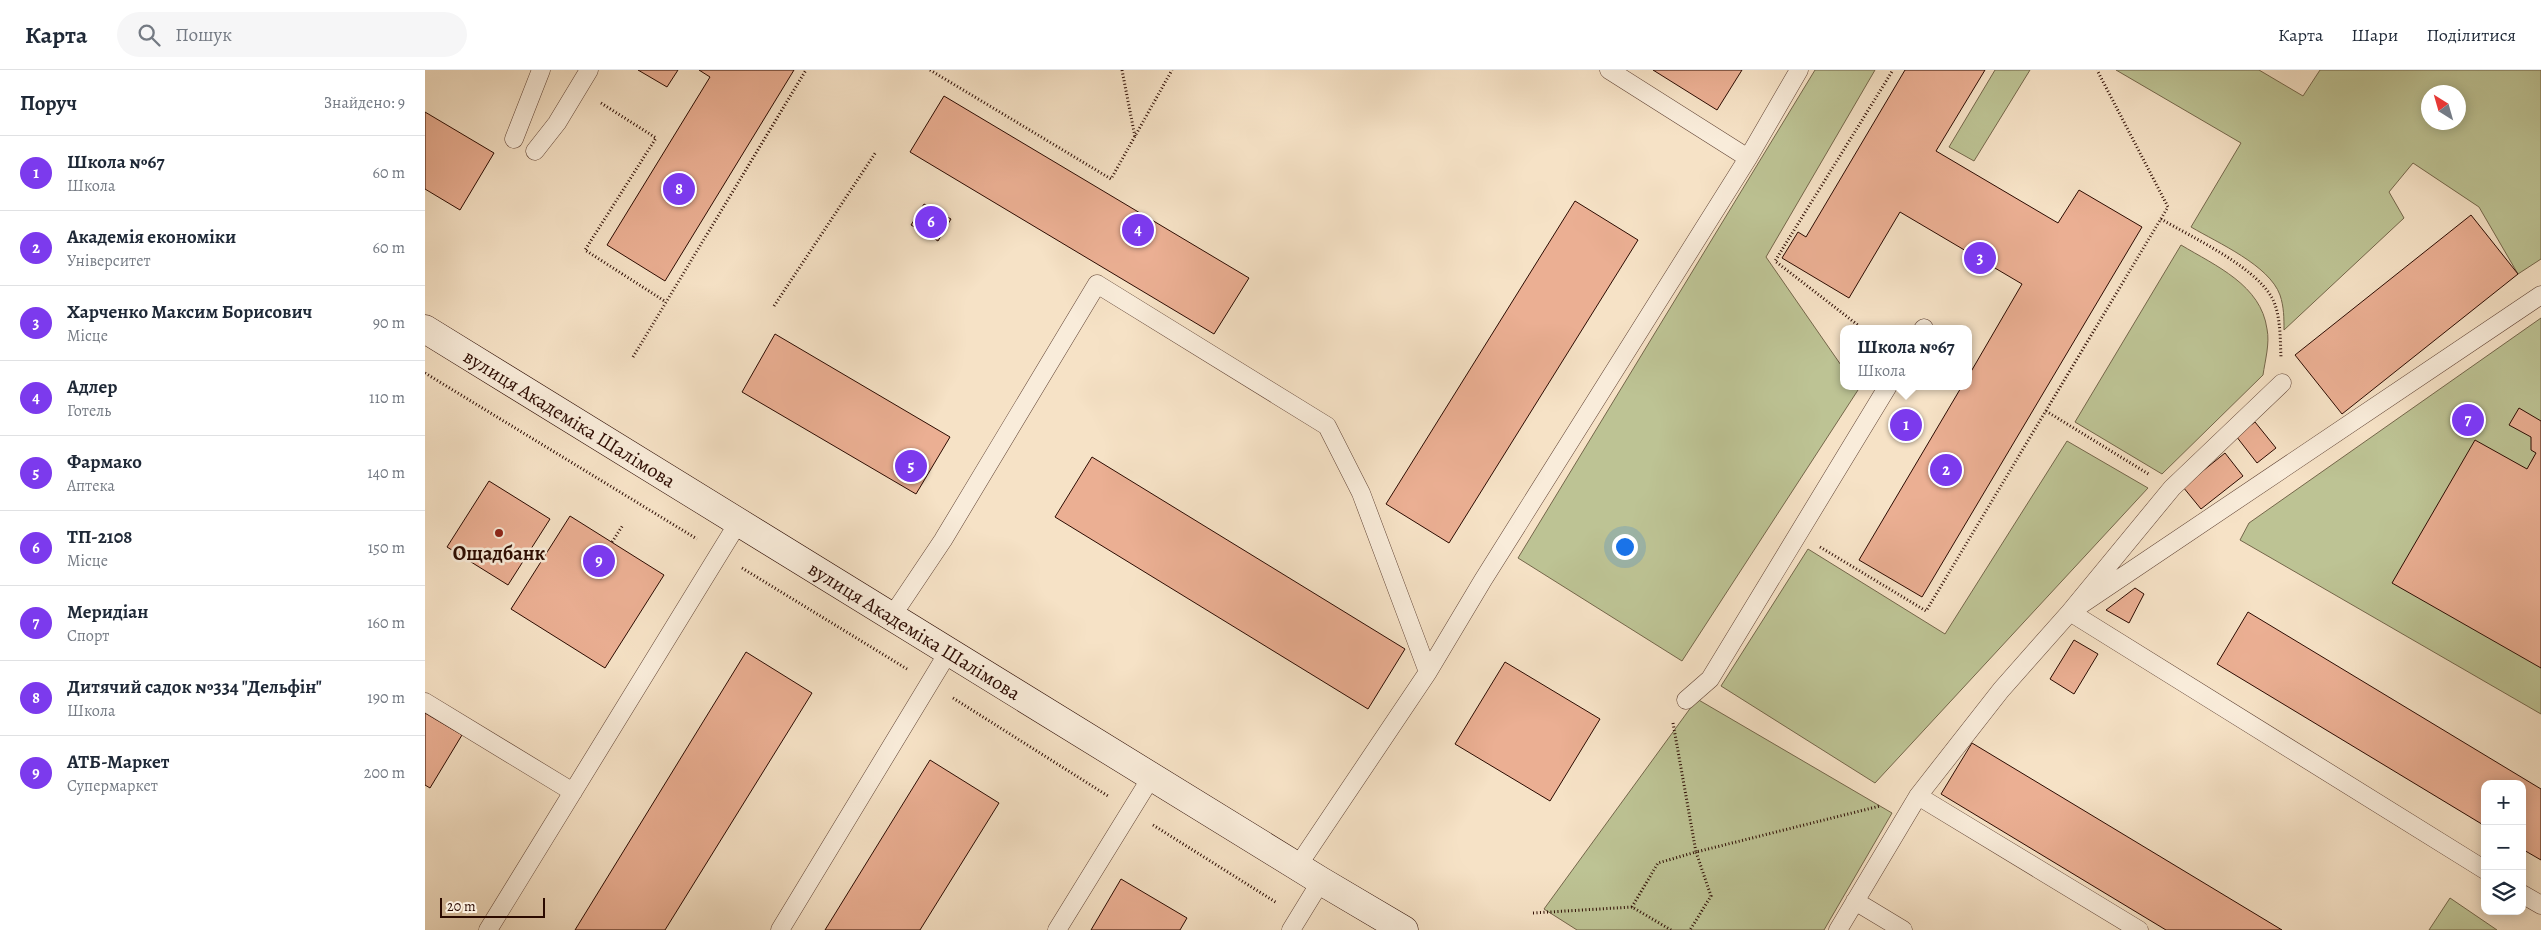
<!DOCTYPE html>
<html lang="uk">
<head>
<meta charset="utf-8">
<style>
  :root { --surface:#fff; --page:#f6f6f7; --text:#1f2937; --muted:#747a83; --line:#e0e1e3; --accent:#7c3aed }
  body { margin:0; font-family:Alegreya,serif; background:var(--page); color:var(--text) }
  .controls { position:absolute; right:15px; bottom:15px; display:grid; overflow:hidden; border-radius:10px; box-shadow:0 2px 12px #0003 }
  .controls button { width:45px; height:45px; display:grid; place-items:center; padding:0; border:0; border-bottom:1px solid var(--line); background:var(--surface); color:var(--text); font:25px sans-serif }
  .compass { position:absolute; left:1996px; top:15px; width:45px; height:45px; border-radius:50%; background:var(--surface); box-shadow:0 2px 12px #0003; rotate:323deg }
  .scale { position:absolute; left:15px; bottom:12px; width:105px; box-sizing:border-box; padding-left:5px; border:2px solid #2b0a00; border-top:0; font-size:14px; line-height:18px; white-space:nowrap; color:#2b0a00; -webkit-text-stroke:4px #f9ecda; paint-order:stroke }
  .you { position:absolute; left:1199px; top:476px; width:18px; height:18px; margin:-12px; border:4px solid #fff; border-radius:50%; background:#1a73e8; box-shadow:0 0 0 8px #1a73e833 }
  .badge { display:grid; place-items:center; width:32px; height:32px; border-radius:50%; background:var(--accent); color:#fff; font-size:16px; font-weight:700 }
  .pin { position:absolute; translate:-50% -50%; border:2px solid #fff; box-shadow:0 1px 5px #0006 }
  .popup { position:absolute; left:1415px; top:255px; width:132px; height:65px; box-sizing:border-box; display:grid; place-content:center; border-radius:10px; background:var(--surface); filter:drop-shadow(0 1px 4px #0005); font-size:16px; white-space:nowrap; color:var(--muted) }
  .popup b { font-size:19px; color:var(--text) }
  .popup::after { content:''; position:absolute; left:50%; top:100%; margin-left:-10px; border:10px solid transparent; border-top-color:var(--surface) }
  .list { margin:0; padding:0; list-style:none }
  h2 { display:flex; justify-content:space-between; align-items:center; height:65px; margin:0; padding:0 20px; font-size:21px }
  h2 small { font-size:16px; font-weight:400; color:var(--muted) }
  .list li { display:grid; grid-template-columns:32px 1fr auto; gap:15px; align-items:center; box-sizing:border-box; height:75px; padding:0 20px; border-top:1px solid var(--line) }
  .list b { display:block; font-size:19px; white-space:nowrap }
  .list p { margin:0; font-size:16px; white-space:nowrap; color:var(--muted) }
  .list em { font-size:16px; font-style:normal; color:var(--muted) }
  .icon { flex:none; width:28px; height:28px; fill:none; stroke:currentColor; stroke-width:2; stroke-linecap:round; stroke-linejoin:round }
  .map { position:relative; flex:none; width:2116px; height:860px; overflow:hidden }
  header { display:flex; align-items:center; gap:30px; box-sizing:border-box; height:70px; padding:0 25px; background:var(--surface); border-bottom:1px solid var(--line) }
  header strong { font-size:24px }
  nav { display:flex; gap:28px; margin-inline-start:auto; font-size:18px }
  .search { width:350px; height:45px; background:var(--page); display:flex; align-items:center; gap:12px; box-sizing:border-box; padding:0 18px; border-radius:28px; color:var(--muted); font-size:19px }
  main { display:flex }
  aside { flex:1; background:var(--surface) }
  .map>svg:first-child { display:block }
  .green { fill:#bdc394; stroke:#74664a; fill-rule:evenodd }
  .building { fill:#ebaf93; stroke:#2b0a00 }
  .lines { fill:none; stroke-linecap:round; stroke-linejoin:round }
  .lane-casing { stroke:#5e4032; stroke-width:19 }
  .secondary-casing { stroke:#2b0a00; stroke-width:29 }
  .path { stroke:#2b0a00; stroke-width:3; stroke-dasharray:1 2.5; stroke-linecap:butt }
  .lane { stroke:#f9ecda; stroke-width:18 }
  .secondary { stroke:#f9ecda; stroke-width:28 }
  .poi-dot { fill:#8f2418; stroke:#f9ecda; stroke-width:2 }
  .labels { text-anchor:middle; stroke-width:5; stroke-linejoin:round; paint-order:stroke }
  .street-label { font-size:20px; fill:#2b0a00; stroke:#f9ecda }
  .poi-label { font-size:20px; font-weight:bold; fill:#2b0a00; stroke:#f9ecda }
</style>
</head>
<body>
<header>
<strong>Карта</strong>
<div class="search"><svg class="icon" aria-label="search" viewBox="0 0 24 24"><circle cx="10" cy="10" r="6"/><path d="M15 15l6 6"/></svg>Пошук</div>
<nav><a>Карта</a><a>Шари</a><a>Поділитися</a></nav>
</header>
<main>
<aside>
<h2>Поруч<small>Знайдено: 9</small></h2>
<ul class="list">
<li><span class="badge">1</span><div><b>Школа №67</b><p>Школа</p></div><em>60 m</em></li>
<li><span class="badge">2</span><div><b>Академія економіки</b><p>Університет</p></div><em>60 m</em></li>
<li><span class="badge">3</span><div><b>Харченко Максим Борисович</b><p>Місце</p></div><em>90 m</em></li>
<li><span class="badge">4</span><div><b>Адлер</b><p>Готель</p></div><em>110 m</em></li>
<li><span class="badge">5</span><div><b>Фармако</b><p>Аптека</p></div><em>140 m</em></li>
<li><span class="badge">6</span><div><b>ТП-2108</b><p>Місце</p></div><em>150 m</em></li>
<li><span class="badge">7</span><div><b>Меридіан</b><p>Спорт</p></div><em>160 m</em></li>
<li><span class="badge">8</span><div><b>Дитячий садок №334 &quot;Дельфін&quot;</b><p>Школа</p></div><em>190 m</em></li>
<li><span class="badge">9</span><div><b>АТБ-Маркет</b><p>Супермаркет</p></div><em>200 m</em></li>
</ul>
</aside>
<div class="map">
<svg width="2116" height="860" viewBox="0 0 2116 860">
  <rect width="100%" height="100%" fill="#f6e2c6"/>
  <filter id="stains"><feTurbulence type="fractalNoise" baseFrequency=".004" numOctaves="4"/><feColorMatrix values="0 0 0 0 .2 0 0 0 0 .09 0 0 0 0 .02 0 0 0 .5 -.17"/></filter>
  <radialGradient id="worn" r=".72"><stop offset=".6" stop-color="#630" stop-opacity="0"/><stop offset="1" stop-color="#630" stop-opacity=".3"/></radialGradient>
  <!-- green -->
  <path class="green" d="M 1390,0 L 1450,0 L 1341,187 L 1418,298 L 1418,316 L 1431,316 L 1433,320 L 1257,591 L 1093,488 Z
    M 1570,0 L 1605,0 L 1549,91 L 1524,77 Z
    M 1691,0 L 1834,0 L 1878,26 L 1895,0 L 2116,0 L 2116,189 L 2093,204 L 2054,137 L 1988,93 L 1964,122 L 1979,148 L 1859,260 C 1859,248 1859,237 1855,225 C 1844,195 1793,173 1766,157 L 1816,73 ZM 2004,22 L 2034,22 L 2034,52 L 2004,52 Z
    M 1756,175 C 1791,196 1836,215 1842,259 C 1845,273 1840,291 1838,305 L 1737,404 L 1650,352 Z
    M 2116,248 L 2116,644 L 1815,470 L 1824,453 Z
    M 1642,371 L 1723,418 L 1450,713 L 1296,616 L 1383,479 L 1520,564 Z
    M 1272,629 L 1467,743 L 1399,860 L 1152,860 L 1119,839 Z
    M 2025,828 L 2072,860 L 2004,860 Z"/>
  <!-- building -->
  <path class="building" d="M 213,0 L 253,0 L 242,17 Z
    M 274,0 L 369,0 L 240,211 L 182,175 L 285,7 Z
    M 1228,0 L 1317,0 L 1292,40 Z
    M 1480,0 L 1560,0 L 1511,81 L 1633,153 L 1654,120 L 1717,157 L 1497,527 L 1434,490 L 1537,316 L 1544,316 L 1544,305 L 1597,214 L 1475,142 L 1424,228 L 1357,188 L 1373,162 L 1381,167 Z
    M 519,26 L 824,208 L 789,264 L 485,82 Z
    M 0,42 L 69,83 L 35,140 L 0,119 Z
    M 1150,131 L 1213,170 L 1024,473 L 961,434 Z
    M 499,134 L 526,149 L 513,171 L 486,155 Z
    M 2046,145 L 2093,204 L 1917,344 L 1870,285 Z
    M 350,264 L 525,367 L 491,424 L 317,322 Z
    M 2094,338 L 2116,351 L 2116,598 L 1967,513 L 2050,370 L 2102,399 L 2111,383 L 2106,380 L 2106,367 L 2084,355 Z
    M 1830,352 L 1851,378 L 1832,393 L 1811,366 Z
    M 1800,383 L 1818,406 L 1776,439 L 1758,417 Z
    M 667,387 L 980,579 L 943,639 L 630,447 Z
    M 64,411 L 125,449 L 83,515 L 22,477 Z
    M 145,446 L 239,505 L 180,598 L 86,539 Z
    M 1710,518 L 1719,524 L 1704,553 L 1681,540 Z
    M 1823,542 L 2116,719 L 2116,790 L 2097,779 L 2097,714 L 2060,714 L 2060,756 L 1792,594 Z
    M 1649,570 L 1673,584 L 1649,624 L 1625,609 Z
    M 321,582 L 387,623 L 240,860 L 150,860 Z
    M 1080,592 L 1175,649 L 1125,731 L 1030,674 Z
    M 0,643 L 37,665 L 5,718 L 0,715 Z
    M 1547,673 L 1857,860 L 1741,860 L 1516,724 Z
    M 505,690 L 574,733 L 495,860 L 400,860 Z
    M 696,809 L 762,848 L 755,860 L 666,860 Z"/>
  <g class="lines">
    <!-- lane casing -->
    <g class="lane-casing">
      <path id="lane" d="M 1184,0 L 1323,88
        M 89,69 L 116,0
        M 110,81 L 132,53 L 164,0
        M 1498,259 L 1499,258
        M 1857,313 L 1747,418 L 1645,542 L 2060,800
        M 467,546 L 518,470 L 672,214 L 902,356 L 936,423 L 1003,602
        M 1261,630 L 1285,609 L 1463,316
        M 0,632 L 148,722
        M 1493,726 L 1714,860
        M 872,797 L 1003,602 L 1058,510 L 1323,88 L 1374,0
        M 2097,824 L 2116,835
        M 1430,831 L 1478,860
        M 63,860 L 313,453
        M 355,860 L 524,581
        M 632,860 L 727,706
        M 866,860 L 896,811
        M 1413,860 L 1493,726 L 1576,620 L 1645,542 L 2116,225"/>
    </g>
    <!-- secondary casing -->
    <g class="secondary-casing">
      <g id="secondary">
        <path id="s1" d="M 0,259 L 896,811 L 979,860"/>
      </g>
    </g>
    <!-- path -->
    <path class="path" d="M 505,0 L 686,109 L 747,0
      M 697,0 L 710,67
      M 176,33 L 231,68 L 160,180 L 241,232
      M 1736,149 C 1768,168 1827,195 1846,226 C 1856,243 1855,268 1856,287
      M 349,236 L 451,82
      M 1438,259 L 1350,191 L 1468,0
      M 208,287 L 381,0
      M 0,303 L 272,469
      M 1621,341 L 1725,405
      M 187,472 L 198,455
      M 1395,477 L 1501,541 L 1743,137 L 1672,0
      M 317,498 L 482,599
      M 528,628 L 683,726
      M 1248,653 L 1271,782 L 1455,736
      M 728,755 L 852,833
      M 1207,837 L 1233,793 L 1271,782 L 1286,826 L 1265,860
      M 1108,843 L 1207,837 L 1246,860"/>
    <!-- lane -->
    <use href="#lane" class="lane"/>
    <!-- secondary -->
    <use href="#secondary" class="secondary"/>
  </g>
  <!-- markers -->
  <circle class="poi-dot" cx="74" cy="463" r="5"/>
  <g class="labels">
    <!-- street labels -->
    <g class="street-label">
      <text dy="7" stroke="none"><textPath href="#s1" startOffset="170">вулиця Академіка Шалімова</textPath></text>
      <text dy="7" stroke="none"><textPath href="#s1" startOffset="575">вулиця Академіка Шалімова</textPath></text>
    </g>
    <!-- poi labels -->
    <g class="poi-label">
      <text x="74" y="490">Ощадбанк</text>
    </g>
  </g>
  <rect width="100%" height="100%" filter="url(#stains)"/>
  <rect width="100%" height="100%" fill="url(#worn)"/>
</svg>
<div class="controls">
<button>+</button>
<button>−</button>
<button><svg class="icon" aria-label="layers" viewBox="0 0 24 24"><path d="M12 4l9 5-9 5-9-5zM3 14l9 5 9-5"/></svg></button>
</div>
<svg class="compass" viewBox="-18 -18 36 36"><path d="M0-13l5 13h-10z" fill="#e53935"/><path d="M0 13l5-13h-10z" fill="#747a83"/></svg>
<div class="scale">20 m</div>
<div class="you"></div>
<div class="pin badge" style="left:1481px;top:355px">1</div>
<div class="popup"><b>Школа №67</b>Школа</div>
<div class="pin badge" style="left:1521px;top:400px">2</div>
<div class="pin badge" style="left:1555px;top:188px">3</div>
<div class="pin badge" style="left:713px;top:160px">4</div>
<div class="pin badge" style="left:486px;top:396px">5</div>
<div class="pin badge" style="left:506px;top:152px">6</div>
<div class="pin badge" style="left:2043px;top:350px">7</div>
<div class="pin badge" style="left:254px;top:119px">8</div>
<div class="pin badge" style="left:174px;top:491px">9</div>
</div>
</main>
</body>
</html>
